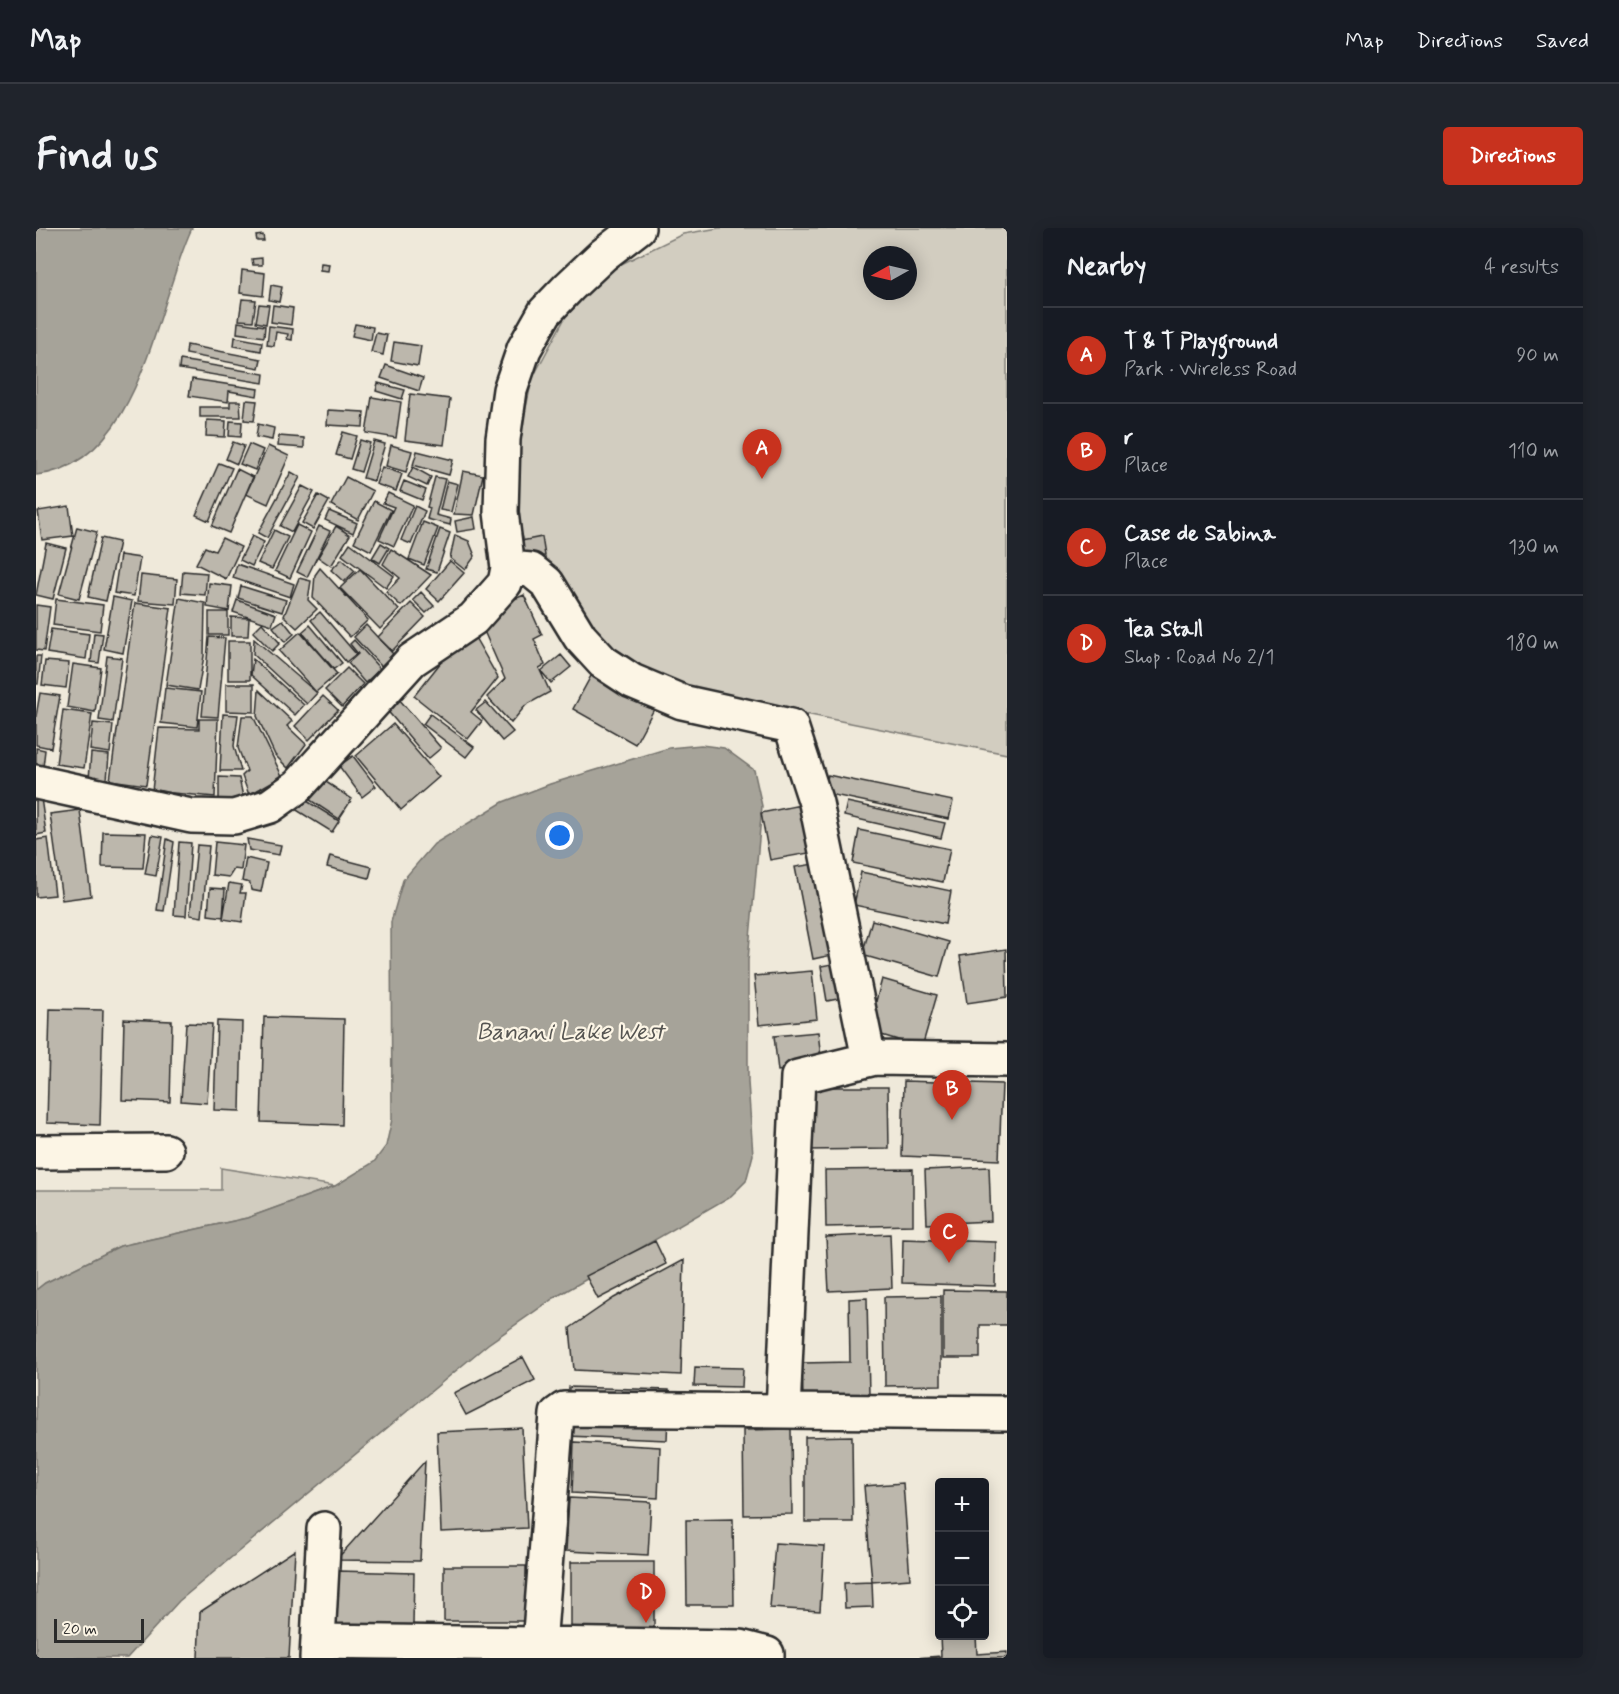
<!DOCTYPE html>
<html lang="en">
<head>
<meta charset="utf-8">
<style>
  :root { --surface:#171b24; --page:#20242c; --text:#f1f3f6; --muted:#9ea1a6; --line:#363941; --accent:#c8321e }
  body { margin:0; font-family:Mynerve,sans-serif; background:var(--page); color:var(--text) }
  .controls { position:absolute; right:18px; bottom:18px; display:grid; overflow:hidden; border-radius:6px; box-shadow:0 3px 15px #0003 }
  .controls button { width:54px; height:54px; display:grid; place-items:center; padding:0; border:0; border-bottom:2px solid var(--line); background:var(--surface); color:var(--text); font:30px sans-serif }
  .compass { position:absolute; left:827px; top:18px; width:54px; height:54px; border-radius:50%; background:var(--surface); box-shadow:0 3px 15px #0003; rotate:262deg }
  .scale { position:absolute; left:18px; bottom:15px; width:90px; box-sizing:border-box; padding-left:6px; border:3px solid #2b2b2b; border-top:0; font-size:16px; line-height:21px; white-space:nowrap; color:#2b2b2b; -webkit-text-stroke:4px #fcf5e5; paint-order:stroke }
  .you { position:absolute; left:524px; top:608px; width:21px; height:21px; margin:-15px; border:4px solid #fff; border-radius:50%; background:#1a73e8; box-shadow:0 0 0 9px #1a73e833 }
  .badge { display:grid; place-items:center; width:39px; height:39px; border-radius:50%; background:var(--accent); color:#fff; font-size:20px; font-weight:700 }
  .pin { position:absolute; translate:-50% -50px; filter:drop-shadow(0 2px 3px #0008) }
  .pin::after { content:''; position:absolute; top:32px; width:21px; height:18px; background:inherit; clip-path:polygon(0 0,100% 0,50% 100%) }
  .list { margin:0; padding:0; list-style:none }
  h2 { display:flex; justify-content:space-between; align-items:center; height:78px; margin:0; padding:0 24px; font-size:26px }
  h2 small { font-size:20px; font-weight:400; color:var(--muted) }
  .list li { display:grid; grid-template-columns:39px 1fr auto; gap:18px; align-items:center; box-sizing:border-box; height:96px; padding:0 24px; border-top:2px solid var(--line) }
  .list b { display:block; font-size:22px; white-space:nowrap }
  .list p { margin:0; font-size:20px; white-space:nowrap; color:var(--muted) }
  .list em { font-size:20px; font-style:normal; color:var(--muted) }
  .icon { flex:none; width:33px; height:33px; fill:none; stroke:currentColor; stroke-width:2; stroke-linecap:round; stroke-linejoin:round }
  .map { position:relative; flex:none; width:971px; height:1430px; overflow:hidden; border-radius:6px }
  header { display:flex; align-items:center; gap:36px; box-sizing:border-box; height:84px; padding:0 30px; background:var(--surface); border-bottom:2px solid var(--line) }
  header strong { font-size:28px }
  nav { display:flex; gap:33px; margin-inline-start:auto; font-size:21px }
  .intro { display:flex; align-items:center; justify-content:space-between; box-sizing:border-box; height:144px; padding:0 36px }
  h1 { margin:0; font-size:42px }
  .button { padding:15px 27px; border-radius:6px; background:var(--accent); color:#fff; font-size:21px; font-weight:700 }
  main { display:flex; gap:36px; padding:0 36px }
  aside { flex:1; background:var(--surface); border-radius:6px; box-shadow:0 3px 15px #0003 }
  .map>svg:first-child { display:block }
  .green { fill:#d2cdc0; stroke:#7e7c76; stroke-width:1.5; fill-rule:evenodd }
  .water { fill:#a6a399; stroke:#75736d; stroke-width:1.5 }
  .building { fill:#bcb7ac; stroke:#2b2b2b; stroke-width:1.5 }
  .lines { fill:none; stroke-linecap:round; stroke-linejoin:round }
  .minor-casing { stroke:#2b2b2b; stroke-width:38 }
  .minor { stroke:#fcf5e5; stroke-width:33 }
  .labels { text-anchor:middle; stroke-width:4.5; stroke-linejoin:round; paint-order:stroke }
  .water-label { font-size:24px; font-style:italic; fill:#565552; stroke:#fcf5e5 }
</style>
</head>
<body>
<header>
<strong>Map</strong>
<nav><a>Map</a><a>Directions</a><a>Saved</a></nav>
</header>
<div class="intro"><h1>Find us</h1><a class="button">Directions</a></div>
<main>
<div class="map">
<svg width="971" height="1430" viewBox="0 0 971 1430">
  <rect width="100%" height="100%" fill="#efe9da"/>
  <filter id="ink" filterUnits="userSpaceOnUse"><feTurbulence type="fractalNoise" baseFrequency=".0167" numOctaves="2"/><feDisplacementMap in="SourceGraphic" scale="12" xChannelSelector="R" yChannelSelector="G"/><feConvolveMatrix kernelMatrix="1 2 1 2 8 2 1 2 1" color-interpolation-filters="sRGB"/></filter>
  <g filter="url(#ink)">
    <!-- green -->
    <path class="green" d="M 683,0 L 971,0 L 971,526 L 608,454 L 505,356 L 479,289 L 483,213 L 496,151 L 530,88 L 575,41 L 647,6 ZM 836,27 L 872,27 L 872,63 L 836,63 Z
      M 185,940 L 299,958 L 211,990 L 84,1018 L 9,1055 L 0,1062 L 0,962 L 185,962 Z"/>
    <!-- water -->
    <path class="water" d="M 0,0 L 156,0 C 120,76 105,237 0,247 Z
      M 665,517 L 688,520 L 718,542 L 726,578 L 712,732 L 712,854 L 717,927 L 710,953 L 695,968 L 518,1070 L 452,1116 L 143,1373 L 91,1430 L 0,1430 L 0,1062 L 9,1055 L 84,1018 L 211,990 L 299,958 L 338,934 L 350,918 L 356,891 L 355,694 L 367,652 L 398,616 L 467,574 L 514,556 L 633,520 Z"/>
    <!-- building -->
    <path class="building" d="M 227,7 L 228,13 L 221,13 L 220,8 Z
      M 226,30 L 226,37 L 217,37 L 216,31 Z
      M 285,35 L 293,36 L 292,43 L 284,42 Z
      M 206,42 L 229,45 L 227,68 L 204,65 Z
      M 235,57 L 246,59 L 243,74 L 233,72 Z
      M 206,71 L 220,72 L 217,93 L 203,92 Z
      M 223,76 L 233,77 L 230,96 L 220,94 Z
      M 237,77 L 257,80 L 255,97 L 235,94 Z
      M 202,94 L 229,98 L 228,109 L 201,105 Z
      M 319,96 L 337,99 L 335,112 L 316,108 Z
      M 233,98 L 257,101 L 256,112 L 251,111 L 252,106 L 240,104 L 238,118 L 231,117 Z
      M 340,105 L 351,107 L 347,127 L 335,124 Z
      M 199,109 L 226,114 L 225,123 L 198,118 Z
      M 358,114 L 385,118 L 382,138 L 355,133 Z
      M 151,117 L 225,131 L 223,140 L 150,126 Z
      M 144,132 L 228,146 L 227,155 L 143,141 Z
      M 350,137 L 387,150 L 383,163 L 345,150 Z
      M 156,151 L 222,161 L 221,168 L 193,163 L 192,174 L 153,168 Z
      M 342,155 L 369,162 L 366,171 L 340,163 Z
      M 374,166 L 414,171 L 408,217 L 369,212 Z
      M 336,169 L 365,174 L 360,210 L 330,205 Z
      M 210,172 L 221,173 L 218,193 L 208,192 Z
      M 194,173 L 204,173 L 205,189 L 164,189 L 164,179 L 194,179 Z
      M 292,182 L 328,184 L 327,199 L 291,197 Z
      M 171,192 L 190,193 L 189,209 L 170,208 Z
      M 194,193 L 206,194 L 205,209 L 193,208 Z
      M 222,196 L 238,200 L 236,212 L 220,209 Z
      M 307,204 L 321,208 L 314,231 L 300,227 Z
      M 243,208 L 268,210 L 268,220 L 242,218 Z
      M 324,212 L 334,215 L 325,244 L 315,241 Z
      M 338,213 L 349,216 L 338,253 L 327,250 Z
      M 197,214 L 208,218 L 201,236 L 190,231 Z
      M 213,216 L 227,222 L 219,242 L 204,236 Z
      M 355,217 L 376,223 L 370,244 L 350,238 Z
      M 232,218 L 253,228 L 232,276 L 210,266 Z
      M 381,223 L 417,232 L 413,247 L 377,237 Z
      M 183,235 L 196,240 L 173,293 L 160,287 Z
      M 346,239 L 366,246 L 360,263 L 340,256 Z
      M 377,239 L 395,249 L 391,258 L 372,249 Z
      M 201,241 L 217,249 L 193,305 L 176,298 Z
      M 427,243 L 447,247 L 438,287 L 418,286 Z
      M 255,244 L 264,249 L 231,310 L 222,305 Z
      M 310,249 L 337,263 L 322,292 L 295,277 Z
      M 399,249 L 409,251 L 400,287 L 415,291 L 414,297 L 391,291 L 394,280 L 391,279 Z
      M 368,253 L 390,262 L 386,272 L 364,263 Z
      M 411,253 L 422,256 L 415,284 L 404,282 Z
      M 266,258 L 278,264 L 256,304 L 244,298 Z
      M 352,265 L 377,277 L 358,318 L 343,311 L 358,279 L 347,275 Z
      M 282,267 L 293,273 L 277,301 L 266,295 Z
      M 338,273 L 355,282 L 335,323 L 318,314 Z
      M 33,278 L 37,308 L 6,312 L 2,283 Z
      M 379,278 L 389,283 L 375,316 L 365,312 Z
      M 293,283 L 321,295 L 317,305 L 289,292 Z
      M 438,289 L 440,301 L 421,304 L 419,293 Z
      M 387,294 L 402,300 L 388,337 L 373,331 Z
      M 261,297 L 275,304 L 254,350 L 239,343 Z
      M 283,298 L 294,303 L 271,349 L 261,344 Z
      M 300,298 L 314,307 L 295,338 L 282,329 Z
      M 41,299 L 61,304 L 43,371 L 23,366 Z
      M 404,301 L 414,305 L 401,344 L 390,341 Z
      M 238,302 L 252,309 L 236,341 L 222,335 Z
      M 419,307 L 433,313 L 439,328 L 429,342 L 414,330 Z
      M 216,308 L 228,314 L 216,338 L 204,332 Z
      M 506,309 L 509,328 L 488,332 L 485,313 Z
      M 65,310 L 83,314 L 70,373 L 52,369 Z
      M 186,310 L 205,319 L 190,351 L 160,336 L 169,319 L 179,323 Z
      M 10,315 L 30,320 L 17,371 L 0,367 Z
      M 314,315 L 358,348 L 350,360 L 306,327 Z
      M 345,315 L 353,320 L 344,335 L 336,330 Z
      M 355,321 L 395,347 L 365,378 L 350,364 L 364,350 L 347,336 Z
      M 84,327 L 104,330 L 98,368 L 78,365 Z
      M 306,331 L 319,343 L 308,354 L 295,342 Z
      M 414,333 L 428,345 L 403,373 L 390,361 Z
      M 201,336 L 258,356 L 254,369 L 197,350 Z
      M 284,340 L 332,392 L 314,409 L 277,370 L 279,347 Z
      M 324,341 L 363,382 L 344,401 L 304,360 Z
      M 147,343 L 171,345 L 169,367 L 145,365 Z
      M 105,347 L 141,351 L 139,376 L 102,373 Z
      M 263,350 L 275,353 L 272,372 L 281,381 L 261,400 L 248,388 Z
      M 173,355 L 196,358 L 193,383 L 171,379 Z
      M 205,358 L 250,372 L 246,384 L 202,370 Z
      M 385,364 L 398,378 L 390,385 L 377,372 Z
      M 488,367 L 506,407 L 498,411 L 509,437 L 503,440 L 514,464 L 490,477 L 475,495 L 451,469 L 469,451 L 441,387 Z
      M 77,369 L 96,373 L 87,425 L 68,421 Z
      M 143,370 L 169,375 L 168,428 L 162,462 L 130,457 Z
      M 20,371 L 67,377 L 64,403 L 17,397 Z
      M 201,372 L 240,386 L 236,397 L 197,384 Z
      M 99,375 L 135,380 L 110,557 L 74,552 Z
      M 375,375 L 389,389 L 356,423 L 342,409 Z
      M 0,377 L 14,379 L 8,423 L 0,422 Z
      M 173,384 L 192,384 L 192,407 L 173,407 Z
      M 284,384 L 320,426 L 310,434 L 275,392 Z
      M 195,389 L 213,390 L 212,408 L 195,408 Z
      M 247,392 L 258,406 L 249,414 L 237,399 Z
      M 226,395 L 244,415 L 236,423 L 217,404 Z
      M 274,397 L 306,435 L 298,441 L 266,404 Z
      M 330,397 L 357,426 L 345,438 L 318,409 Z
      M 433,399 L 462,450 L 435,484 L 446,493 L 432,511 L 378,468 Z
      M 15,401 L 53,406 L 50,431 L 11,425 Z
      M 264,404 L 301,446 L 280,464 L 243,423 Z
      M 58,405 L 67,406 L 63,435 L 55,434 Z
      M 173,409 L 189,410 L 182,489 L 166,488 Z
      M 218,411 L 281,465 L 271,476 L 217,426 Z
      M 318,412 L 344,441 L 329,455 L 312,435 L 322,426 L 314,416 Z
      M 192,413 L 214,413 L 214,452 L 192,452 Z
      M 525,427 L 535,439 L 515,455 L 505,443 Z
      M 0,428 L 5,428 L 2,456 L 0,456 Z
      M 71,428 L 86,430 L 77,494 L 63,492 Z
      M 217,431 L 268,477 L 259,487 L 215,447 Z
      M 9,433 L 33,435 L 30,460 L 6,457 Z
      M 562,435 L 624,470 L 599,516 L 537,481 Z
      M 37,436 L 65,440 L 59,484 L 31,479 Z
      M 311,440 L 327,456 L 306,479 L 289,462 Z
      M 190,456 L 218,456 L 218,484 L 190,483 Z
      M 129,460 L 165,464 L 161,499 L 125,495 Z
      M 223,462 L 256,493 L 251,498 L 270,516 L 252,540 L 239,527 L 221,488 Z
      M 4,465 L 24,468 L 15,520 L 0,517 L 0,488 Z
      M 287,468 L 302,482 L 273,512 L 259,498 Z
      M 363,471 L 405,520 L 392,531 L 350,481 Z
      M 450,474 L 477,504 L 466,513 L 440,482 Z
      M 27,482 L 56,486 L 48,540 L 20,536 Z
      M 187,486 L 202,487 L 198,518 L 205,543 L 184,543 Z
      M 394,486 L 438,519 L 430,529 L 387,496 Z
      M 206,488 L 217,488 L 246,548 L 213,567 L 206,548 L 211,543 L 202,520 Z
      M 163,491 L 182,491 L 179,569 L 116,563 L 123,500 L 163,501 Z
      M 57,495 L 77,497 L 74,525 L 54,522 Z
      M 357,496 L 403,549 L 365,582 L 320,528 Z
      M 0,520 L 9,522 L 7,539 L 0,538 Z
      M 55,525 L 73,527 L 71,552 L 53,551 Z
      M 317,528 L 340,558 L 326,569 L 303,538 Z
      M 792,547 L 917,573 L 913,591 L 788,565 Z
      M 183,549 L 203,550 L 207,569 L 183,573 Z
      M 284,550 L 316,571 L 303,591 L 271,570 Z
      M 5,570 L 10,605 L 0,607 L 0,571 Z
      M 266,570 L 303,593 L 296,604 L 259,581 Z
      M 811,574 L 909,595 L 905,610 L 808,588 Z
      M 765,577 L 773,625 L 734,632 L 725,585 Z
      M 44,582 L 55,668 L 26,672 L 14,586 Z
      M 823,602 L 914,621 L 907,654 L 817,635 Z
      M 67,604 L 110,605 L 107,640 L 66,639 Z
      M 116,607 L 127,609 L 120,648 L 109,646 Z
      M 12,610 L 19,667 L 0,669 L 0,612 Z
      M 131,611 L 138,614 L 128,683 L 121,682 Z
      M 211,611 L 245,617 L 243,627 L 213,622 Z
      M 143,614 L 155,615 L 150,688 L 138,687 Z
      M 179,614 L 208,617 L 205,642 L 198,641 L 193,649 L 176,647 Z
      M 161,617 L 173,618 L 166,689 L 154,687 Z
      M 294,628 L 336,639 L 333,650 L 291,639 Z
      M 210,630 L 231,635 L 225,664 L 215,662 L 214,655 L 206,653 Z
      M 778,636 L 796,727 L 777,731 L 759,639 Z
      M 825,644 L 915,663 L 909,696 L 818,677 Z
      M 193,655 L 206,657 L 204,665 L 210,665 L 206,694 L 187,691 Z
      M 174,660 L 189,661 L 187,689 L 172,687 Z
      M 836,692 L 913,714 L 903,749 L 826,727 Z
      M 970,721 L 971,769 L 931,775 L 924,728 Z
      M 807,734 L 812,769 L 791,773 L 785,738 Z
      M 776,743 L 781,791 L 723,797 L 718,748 Z
      M 846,751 L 901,767 L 886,819 L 832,803 Z
      M 14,781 L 67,782 L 64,897 L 11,895 Z
      M 228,789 L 308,791 L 306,897 L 225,894 Z
      M 88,791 L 136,793 L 134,874 L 86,872 Z
      M 181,793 L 206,794 L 204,883 L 178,882 Z
      M 150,795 L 176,796 L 171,875 L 145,873 Z
      M 782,804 L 786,838 L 742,843 L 738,808 Z
      M 868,853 L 966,856 L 963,932 L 866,928 Z
      M 771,859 L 852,859 L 853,921 L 771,922 Z
      M 953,939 L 955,993 L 891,996 L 889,942 Z
      M 877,941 L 877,997 L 790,999 L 789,942 Z
      M 854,1006 L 856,1060 L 793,1063 L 790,1009 Z
      M 867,1011 L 960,1014 L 959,1058 L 866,1055 Z
      M 619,1013 L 630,1036 L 562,1071 L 550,1048 Z
      M 648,1032 L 645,1147 L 538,1142 L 534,1100 L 578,1070 Z
      M 907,1062 L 971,1063 L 971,1097 L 944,1097 L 944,1130 L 907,1130 Z
      M 905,1068 L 905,1157 L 849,1158 L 848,1069 Z
      M 831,1070 L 833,1168 L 767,1169 L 766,1135 L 814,1134 L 813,1071 Z
      M 487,1129 L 499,1152 L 430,1187 L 418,1165 Z
      M 659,1139 L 707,1140 L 706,1159 L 658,1158 Z
      M 533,1159 L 633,1162 L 631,1212 L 531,1208 Z
      M 486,1200 L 491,1300 L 405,1304 L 401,1204 Z
      M 755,1201 L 756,1286 L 708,1287 L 707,1202 Z
      M 816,1208 L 817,1294 L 769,1294 L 769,1209 Z
      M 538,1214 L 624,1219 L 622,1270 L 536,1265 Z
      M 389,1233 L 384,1333 L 300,1332 Z
      M 867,1255 L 874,1351 L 836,1354 L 828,1258 Z
      M 533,1270 L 615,1274 L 612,1327 L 530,1323 Z
      M 697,1291 L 698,1377 L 651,1377 L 650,1292 Z
      M 739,1315 L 788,1318 L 784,1383 L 734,1380 Z
      M 259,1322 L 253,1430 L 162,1430 L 164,1384 Z
      M 535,1334 L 618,1334 L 618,1407 L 535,1407 Z
      M 408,1338 L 490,1338 L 491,1393 L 408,1393 Z
      M 302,1343 L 378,1345 L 377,1397 L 301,1396 Z
      M 836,1354 L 837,1379 L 809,1380 L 808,1355 Z
      M 904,1408 L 940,1408 L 941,1426 L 971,1424 L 971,1430 L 879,1430 L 905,1428 Z"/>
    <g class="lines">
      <!-- minor casing -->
      <g class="minor-casing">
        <path id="minor" d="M 472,340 L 495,342 L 511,355 L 544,409 L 567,434 L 596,453 L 646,474 L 755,498 L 780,575 L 832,826 L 839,830 L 971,832
          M 0,554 L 155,588 L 198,589 L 234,578 L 262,558 L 376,432 L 437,391 L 469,355 L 472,340 L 465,284 L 467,211 L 474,162 L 488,121 L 509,84 L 533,59 L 567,27 L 602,0
          M 0,924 L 130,923
          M 747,1183 L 762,849 L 839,830
          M 282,1413 L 704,1419 L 731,1426 L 731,1430
          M 281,1430 L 288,1301
          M 502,1430 L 521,1186 L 528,1181 L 971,1185"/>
      </g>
      <!-- minor -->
      <use href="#minor" class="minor"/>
    </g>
  </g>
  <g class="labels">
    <!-- water labels -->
    <g class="water-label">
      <text x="534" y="811">Banani Lake West</text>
    </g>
  </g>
</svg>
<div class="controls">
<button>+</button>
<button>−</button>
<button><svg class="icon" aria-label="locate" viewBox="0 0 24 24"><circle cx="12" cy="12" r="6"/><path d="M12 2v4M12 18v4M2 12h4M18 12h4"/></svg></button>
</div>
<svg class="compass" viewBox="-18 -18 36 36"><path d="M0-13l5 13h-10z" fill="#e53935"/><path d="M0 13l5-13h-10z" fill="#9ea1a6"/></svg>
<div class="scale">20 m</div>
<div class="you"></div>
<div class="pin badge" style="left:726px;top:251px">A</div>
<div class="pin badge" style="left:916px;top:892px">B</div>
<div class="pin badge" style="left:913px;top:1035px">C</div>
<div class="pin badge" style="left:610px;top:1395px">D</div>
</div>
<aside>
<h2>Nearby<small>4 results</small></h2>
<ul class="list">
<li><span class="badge">A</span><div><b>T &amp; T Playground</b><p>Park · Wireless Road</p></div><em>90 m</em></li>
<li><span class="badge">B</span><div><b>r</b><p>Place</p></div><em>110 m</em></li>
<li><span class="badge">C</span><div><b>Case de Sabina</b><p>Place</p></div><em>130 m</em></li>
<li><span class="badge">D</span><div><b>Tea Stall</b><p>Shop · Road No 2/1</p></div><em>180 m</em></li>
</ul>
</aside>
</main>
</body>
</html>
